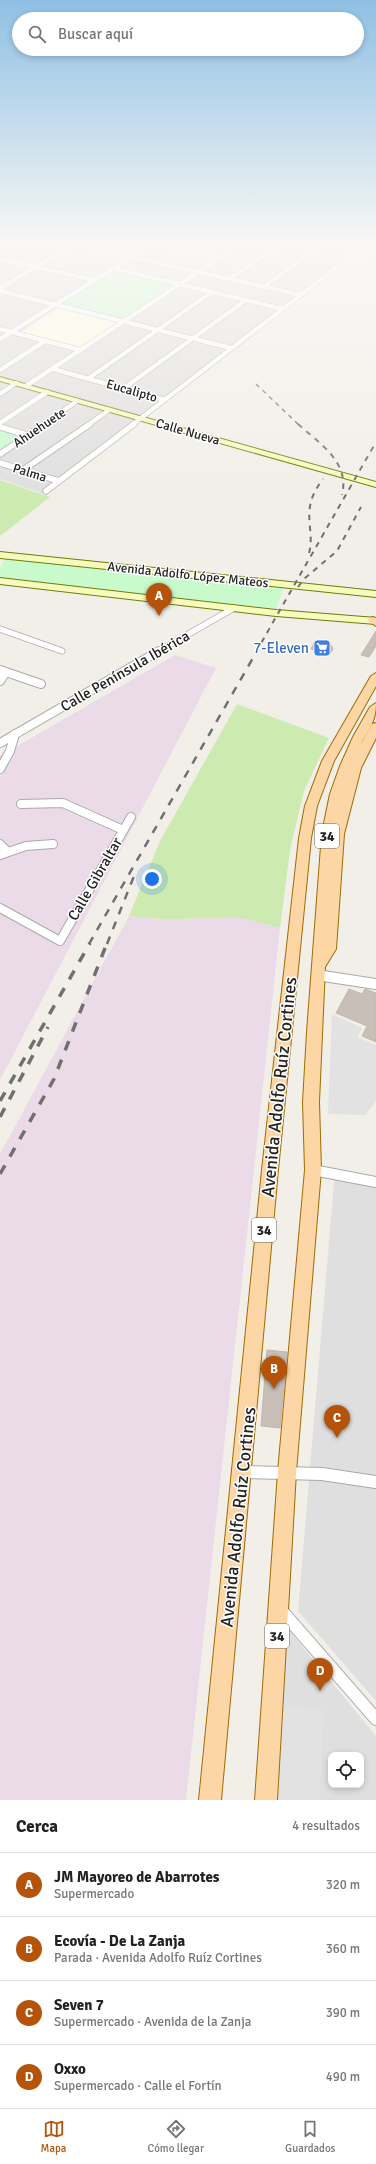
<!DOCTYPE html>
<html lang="es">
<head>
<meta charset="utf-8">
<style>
  :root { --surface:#fff; --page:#f6f6f6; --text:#222; --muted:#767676; --line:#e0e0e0; --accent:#b45309 }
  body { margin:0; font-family:Signika,sans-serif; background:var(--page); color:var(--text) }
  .controls { position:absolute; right:12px; bottom:12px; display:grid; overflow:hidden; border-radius:8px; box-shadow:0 2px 6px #0003 }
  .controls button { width:36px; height:36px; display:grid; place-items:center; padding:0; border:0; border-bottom:1px solid var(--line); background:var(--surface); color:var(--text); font:20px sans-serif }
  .you { position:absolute; left:152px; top:879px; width:14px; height:14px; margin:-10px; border:3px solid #fff; border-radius:50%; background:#1a73e8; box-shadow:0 0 0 6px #1a73e833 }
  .badge { display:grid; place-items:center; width:26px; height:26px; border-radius:50%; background:var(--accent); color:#fff; font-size:13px; font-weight:700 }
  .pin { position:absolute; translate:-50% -33px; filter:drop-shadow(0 1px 2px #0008) }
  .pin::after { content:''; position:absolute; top:21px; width:14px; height:12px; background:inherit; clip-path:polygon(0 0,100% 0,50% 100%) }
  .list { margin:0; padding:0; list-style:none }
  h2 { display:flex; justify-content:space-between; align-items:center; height:52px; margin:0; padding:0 16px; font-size:17px }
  h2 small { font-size:13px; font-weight:400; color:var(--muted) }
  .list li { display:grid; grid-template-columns:26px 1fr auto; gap:12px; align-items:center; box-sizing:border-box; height:64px; padding:0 16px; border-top:1px solid var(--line) }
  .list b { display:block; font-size:15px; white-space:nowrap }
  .list p { margin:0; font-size:13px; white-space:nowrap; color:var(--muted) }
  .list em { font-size:13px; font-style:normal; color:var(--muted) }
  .icon { flex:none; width:22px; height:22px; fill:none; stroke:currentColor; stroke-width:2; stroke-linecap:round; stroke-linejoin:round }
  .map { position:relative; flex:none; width:376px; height:1800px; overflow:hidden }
  .search { position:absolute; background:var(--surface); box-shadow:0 2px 6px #0003; left:12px; right:12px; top:12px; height:44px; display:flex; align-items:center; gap:10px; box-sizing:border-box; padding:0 14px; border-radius:22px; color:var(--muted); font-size:15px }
  .sheet { height:308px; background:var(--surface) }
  nav { display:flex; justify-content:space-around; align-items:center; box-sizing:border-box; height:56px; border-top:1px solid var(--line); background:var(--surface); font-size:11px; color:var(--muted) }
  nav a { display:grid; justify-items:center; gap:2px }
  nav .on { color:var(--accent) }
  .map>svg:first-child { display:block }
  .residential { fill:#e0dfdf; fill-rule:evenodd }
  .industrial { fill:#ebdbe8 }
  .education { fill:#ffffe5 }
  .grass { fill:#cdebb0 }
  .park { fill:#c8facc }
  .parking { fill:#e2e2e2 }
  .building { fill:#c7bfb8; stroke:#c4b6ab }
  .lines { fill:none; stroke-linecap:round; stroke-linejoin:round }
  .street-far4-casing { stroke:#a9a9a9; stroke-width:5.5 }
  .street-far3-casing { stroke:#a9a9a9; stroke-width:7 }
  .street-far2-casing { stroke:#a9a9a9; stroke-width:10 }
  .street-far1-casing { stroke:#a9a9a9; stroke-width:12 }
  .street-casing { stroke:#a9a9a9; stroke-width:14 }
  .secondary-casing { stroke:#707d05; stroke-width:2 }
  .primary-casing { stroke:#a06b00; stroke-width:2 }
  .street-far4 { stroke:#fff; stroke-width:4.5 }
  .street-far3 { stroke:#fff; stroke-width:5.5 }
  .street-far2 { stroke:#fff; stroke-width:8 }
  .street-far1 { stroke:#fff; stroke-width:10 }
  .street { stroke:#fff; stroke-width:12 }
  .secondary { fill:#f7fabf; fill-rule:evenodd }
  .primary { fill:#fcd6a4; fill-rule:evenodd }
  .rail-far3 { stroke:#707070; stroke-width:1.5; stroke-dasharray:4.5 4.5; stroke-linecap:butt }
  .rail-far2 { stroke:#707070; stroke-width:2; stroke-dasharray:5.5 5.5; stroke-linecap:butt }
  .rail-far1 { stroke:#707070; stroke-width:2.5; stroke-dasharray:8 8; stroke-linecap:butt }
  .rail { stroke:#707070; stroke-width:3.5; stroke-dasharray:10 10; stroke-linecap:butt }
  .labels { text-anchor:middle; stroke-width:3; stroke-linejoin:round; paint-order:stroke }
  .far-street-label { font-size:13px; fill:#222; stroke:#fff }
  .shield { fill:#fff; stroke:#646464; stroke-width:1 }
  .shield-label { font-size:14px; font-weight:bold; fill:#222 }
  .shop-label { font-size:15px; fill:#366cbe; stroke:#fff; text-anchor:end }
  .street-label { font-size:15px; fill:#222; stroke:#fff }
  .near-street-label { font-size:18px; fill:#222; stroke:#fff }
</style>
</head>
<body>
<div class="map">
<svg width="376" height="1800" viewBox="0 0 376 1800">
  <rect width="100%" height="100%" fill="#f2efe9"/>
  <!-- residential -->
  <path class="residential" d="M 0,247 L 345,247 L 360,251 L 44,494 L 0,479 Z
    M 335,1171 L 376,1176 L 376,1701 L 298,1611 Z
    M 287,1628 L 376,1736 L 376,1800 L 277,1800 ZM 331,1755 L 361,1755 L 361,1785 L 331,1785 Z"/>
  <!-- industrial -->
  <path class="industrial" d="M 175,655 L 216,668 L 0,1080 L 0,756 Z
    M 129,916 L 161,919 L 241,918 L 280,928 L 186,1800 L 0,1800 L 0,1154 Z"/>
  <!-- education -->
  <path class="education" d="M 57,308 L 116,322 L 117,323 L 79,348 L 20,333 Z"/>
  <!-- grass -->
  <path class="grass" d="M 0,480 L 50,497 L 0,536 Z
    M 237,704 L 329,738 L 304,791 L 290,850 L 280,928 L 241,918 L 161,919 L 129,916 L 160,841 Z"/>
  <!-- park -->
  <path class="park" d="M 114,271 L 176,285 L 125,320 L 61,304 Z
    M 0,429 L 21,435 L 22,437 L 0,452 Z
    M 6,558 L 284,587 L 276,609 L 0,578 L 0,568 Z"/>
  <!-- parking -->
  <path class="parking" d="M 332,1014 L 362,1028 L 357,1037 L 376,1045 L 376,1101 L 365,1115 L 328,1114 Z
    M 283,1704 L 324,1710 L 319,1800 L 277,1800 Z"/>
  <!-- building -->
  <path class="building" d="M 376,631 L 376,646 L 369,657 L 361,655 Z
    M 315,641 L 331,645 L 333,649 L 330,654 L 311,649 Z
    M 349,989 L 362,994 L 365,989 L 376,993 L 376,1042 L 362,1036 L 367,1026 L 336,1013 Z
    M 267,1350 L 287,1352 L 280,1428 L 261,1426 Z"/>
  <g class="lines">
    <!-- street-far4 casing -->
    <g class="street-far4-casing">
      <path id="street-far4" d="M 86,247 L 301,295
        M 165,247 L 218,258
        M 344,247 L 376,256
        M 0,259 L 93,280
        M 112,268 L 283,309
        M 230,278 L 277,247
        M 265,286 L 319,247
        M 0,288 L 70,247
        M 0,291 L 231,348
        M 0,329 L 80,350
        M 0,339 L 148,247
        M 53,369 L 165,400
        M 0,370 L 45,341
        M 89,378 L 212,292
        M 26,386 L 236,247
        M 124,388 L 246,300
        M 0,394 L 16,383
        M 0,423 L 47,392
        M 43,425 L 77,401
        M 88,425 L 109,410
        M 132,425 L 358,251"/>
    </g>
    <!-- street-far3 casing -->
    <g class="street-far3-casing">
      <path id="street-far3" d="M 0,427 L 27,435
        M 0,454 L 44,424
        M 0,463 L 59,481
        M 23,470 L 90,424
        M 46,491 L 134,424
        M 0,629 L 62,651
        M 157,652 L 234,608"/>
    </g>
    <!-- street-far2 casing -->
    <g class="street-far2-casing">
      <path id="street-far2" d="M 0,670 L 41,684
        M 0,681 L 6,672
        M 0,743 L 159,651
        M 0,769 L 10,751 L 15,734
        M 21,804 L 63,803 L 123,830
        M 0,844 L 7,851
        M 0,855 L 26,846 L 53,844
        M 0,908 L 60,941 L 131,817"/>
    </g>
    <!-- street-far1 casing -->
    <g class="street-far1-casing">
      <path id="street-far1" d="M 317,975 L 376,984
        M 313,1170 L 376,1182"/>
    </g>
    <!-- street casing -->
    <g class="street-casing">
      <path id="street" d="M 243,1472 L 322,1474 L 376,1482
        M 281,1610 L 376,1719"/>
    </g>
    <!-- secondary casing -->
    <g class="secondary-casing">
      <path id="secondary" d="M 0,377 L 376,482 L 376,487 L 0,381 Z
        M 0,552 L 376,591 L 376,597 L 0,558 Z
        M 0,578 L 276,610 L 376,618 L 376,624 L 276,616 L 0,584 Z"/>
    </g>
    <!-- primary casing -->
    <g class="primary-casing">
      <path id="primary" d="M 372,617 L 376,618 L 376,626 L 367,620 Z
        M 376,673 L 376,686 L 334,761 L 317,806 L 311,838 L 278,1170 L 221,1800 L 199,1800 L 262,1170 L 299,838 L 305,806 L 322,761 L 371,676 Z
        M 376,703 C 376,722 369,728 361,744 L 372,724 L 376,723 L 376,738 L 361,768 L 344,834 L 336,949 L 325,967 L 319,1102 L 321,1170 L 296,1472 L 277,1800 L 255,1800 L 278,1472 L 305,1170 L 303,1102 L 307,1032 L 322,833 L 330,794 L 340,766 L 353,737 L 370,707 Z"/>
    </g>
    <!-- street-far4 -->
    <use href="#street-far4" class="street-far4"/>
    <!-- street-far3 -->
    <use href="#street-far3" class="street-far3"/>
    <!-- street-far2 -->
    <use href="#street-far2" class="street-far2"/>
    <!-- street-far1 -->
    <use href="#street-far1" class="street-far1"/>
    <!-- street -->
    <use href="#street" class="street"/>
    <!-- secondary -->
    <use href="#secondary" class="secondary"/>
    <!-- primary -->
    <use href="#primary" class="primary"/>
    <!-- rail-far3 -->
    <path class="rail-far3" d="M 256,384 L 299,425"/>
    <!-- rail-far2 -->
    <path class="rail-far2" d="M 298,424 C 320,444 350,462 342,495
      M 309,553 C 314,536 306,519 311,502 C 313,493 318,486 323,479
      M 298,587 L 305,578 L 337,551 L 361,507
      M 256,652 L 376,442"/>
    <!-- rail-far1 -->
    <path class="rail-far1" d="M 89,944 L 257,651
      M 107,944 L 136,871"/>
    <!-- rail -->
    <path class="rail" d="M 0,1101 L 90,943
      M 0,1117 L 48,1027
      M 0,1174 L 54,1079 L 107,943"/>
  </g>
  <!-- sky -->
  <linearGradient id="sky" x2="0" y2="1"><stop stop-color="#8fc0e4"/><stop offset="0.49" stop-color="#f9f8f5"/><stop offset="1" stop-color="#f9f8f5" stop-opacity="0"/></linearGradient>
  <rect width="376" height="499" fill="url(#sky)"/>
  <!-- icons -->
  <defs>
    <g id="supermarket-square" transform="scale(0.9)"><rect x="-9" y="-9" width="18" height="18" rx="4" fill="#3f7fe0" stroke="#fff"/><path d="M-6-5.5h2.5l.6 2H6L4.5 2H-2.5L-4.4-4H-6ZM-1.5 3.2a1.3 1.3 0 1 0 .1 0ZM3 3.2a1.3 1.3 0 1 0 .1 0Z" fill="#fff"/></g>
  </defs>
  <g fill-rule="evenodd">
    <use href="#supermarket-square" x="322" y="648"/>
  </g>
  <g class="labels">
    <!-- far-street labels -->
    <g class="far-street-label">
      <text transform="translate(132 390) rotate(16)" y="5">Eucalipto</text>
      <text transform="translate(39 427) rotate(-34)" y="5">Ahuehuete</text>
      <text transform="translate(188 431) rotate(16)" y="5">Calle Nueva</text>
      <text transform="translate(30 472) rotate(17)" y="5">Palma</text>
      <text transform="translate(188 574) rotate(6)" y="5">Avenida Adolfo López Mateos</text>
    </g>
    <!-- shield labels -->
    <g class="shield">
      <rect x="315" y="824" width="24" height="24" rx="3"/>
      <rect x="252" y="1218" width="24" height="24" rx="3"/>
      <rect x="265" y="1624" width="24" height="24" rx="3"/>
    </g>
    <g class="shield-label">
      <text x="327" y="841">34</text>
      <text x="264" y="1235">34</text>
      <text x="277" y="1641">34</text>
    </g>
    <!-- shop labels -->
    <g class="shop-label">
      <text x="309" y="653">7-Eleven</text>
    </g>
    <!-- street labels -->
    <g class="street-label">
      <text transform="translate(125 671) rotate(-30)" y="5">Calle Península Ibérica</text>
      <text transform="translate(95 879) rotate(-60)" y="5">Calle Gibraltar</text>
    </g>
    <!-- near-street labels -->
    <g class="near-street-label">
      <text transform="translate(279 1087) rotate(-84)" y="6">Avenida Adolfo Ruíz Cortines</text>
      <text transform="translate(238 1517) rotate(-84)" y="6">Avenida Adolfo Ruíz Cortines</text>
    </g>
  </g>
</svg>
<div class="controls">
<button><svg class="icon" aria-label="locate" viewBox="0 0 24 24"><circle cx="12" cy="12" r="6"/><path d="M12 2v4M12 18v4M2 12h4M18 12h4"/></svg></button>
</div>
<div class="you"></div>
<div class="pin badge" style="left:159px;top:616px">A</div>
<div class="pin badge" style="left:274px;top:1389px">B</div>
<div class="pin badge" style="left:337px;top:1438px">C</div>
<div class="pin badge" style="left:320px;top:1691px">D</div>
<div class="search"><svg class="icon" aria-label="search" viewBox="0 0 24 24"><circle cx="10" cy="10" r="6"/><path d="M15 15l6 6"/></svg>Buscar aquí</div>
</div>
<section class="sheet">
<h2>Cerca<small>4 resultados</small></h2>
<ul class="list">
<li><span class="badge">A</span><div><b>JM Mayoreo de Abarrotes</b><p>Supermercado</p></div><em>320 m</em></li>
<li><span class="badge">B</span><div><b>Ecovía - De La Zanja</b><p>Parada · Avenida Adolfo Ruíz Cortines</p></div><em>360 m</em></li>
<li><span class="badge">C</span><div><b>Seven 7</b><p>Supermercado · Avenida de la Zanja</p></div><em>390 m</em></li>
<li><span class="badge">D</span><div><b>Oxxo</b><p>Supermercado · Calle el Fortín</p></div><em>490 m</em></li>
</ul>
</section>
<nav>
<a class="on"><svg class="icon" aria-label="map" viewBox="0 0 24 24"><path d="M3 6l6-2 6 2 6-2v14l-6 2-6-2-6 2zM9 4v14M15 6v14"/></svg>Mapa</a>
<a><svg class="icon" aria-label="directions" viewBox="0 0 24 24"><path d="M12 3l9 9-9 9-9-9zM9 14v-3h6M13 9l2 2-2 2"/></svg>Cómo llegar</a>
<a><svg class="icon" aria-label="saved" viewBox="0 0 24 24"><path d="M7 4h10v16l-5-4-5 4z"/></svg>Guardados</a>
</nav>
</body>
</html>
